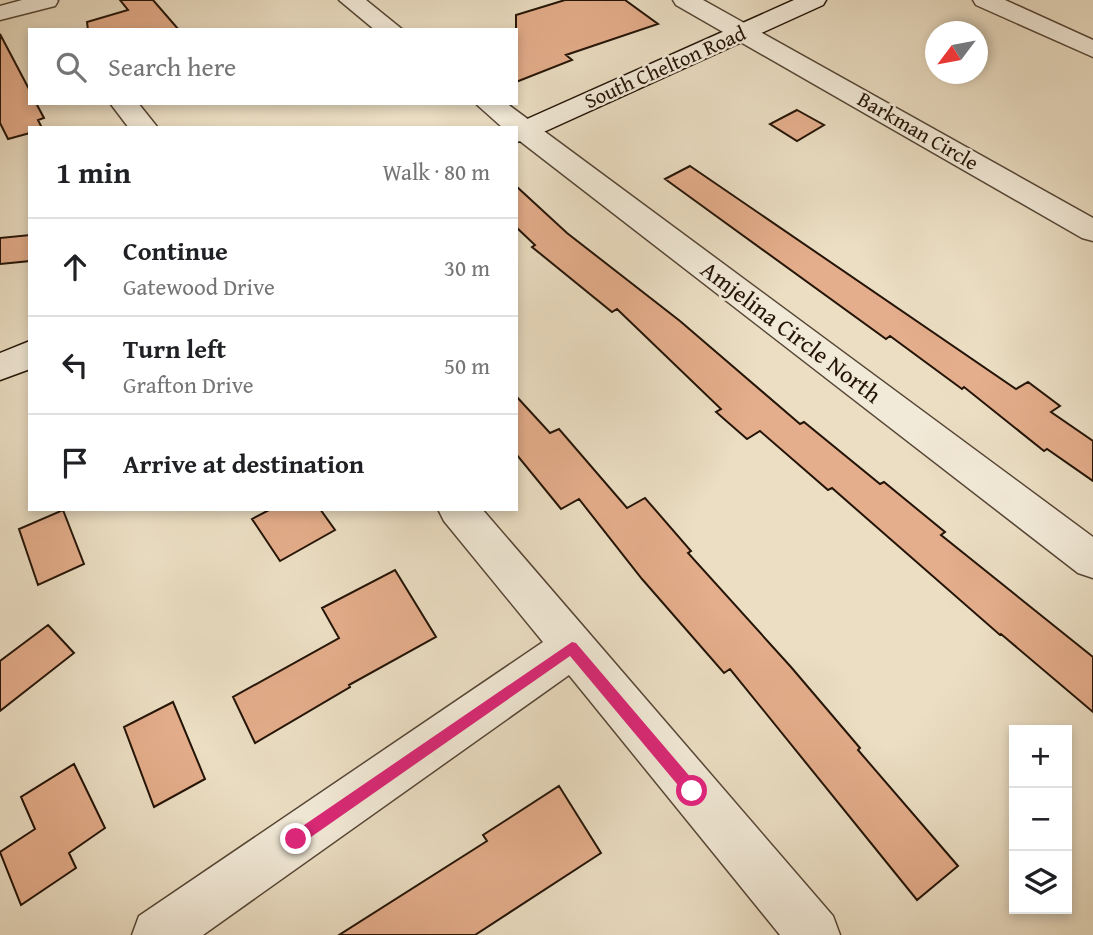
<!DOCTYPE html>
<html lang="en">
<head>
<meta charset="utf-8">
<style>
  :root { --surface:#fff; --page:#f6f6f6; --text:#202124; --muted:#757577; --line:#e0e0e0 }
  body { margin:0; font-family:"Gentium Book Plus",serif; background:var(--page); color:var(--text) }
  .controls { position:absolute; right:21px; bottom:21px; display:grid; overflow:hidden; border-radius:0px; box-shadow:0 4px 10px #0003 }
  .controls button { width:63px; height:63px; display:grid; place-items:center; padding:0; border:0; border-bottom:2px solid var(--line); background:var(--surface); color:var(--text); font:35px sans-serif }
  .compass { position:absolute; left:925px; top:21px; width:63px; height:63px; border-radius:50%; background:var(--surface); box-shadow:0 4px 10px #0003; rotate:238deg }
  .stop { position:absolute; width:21px; height:21px; margin:-16px; border:5px solid #db2777; border-radius:50%; background:#fff }
  .stop.end { background:#db2777; border-color:#fff; box-shadow:0 2px 7px #0008 }
  .list { margin:0; padding:0; list-style:none }
  h2 { display:flex; justify-content:space-between; align-items:center; height:91px; margin:0; padding:0 28px; font-size:30px }
  h2 small { font-size:23px; font-weight:400; color:var(--muted) }
  .list li { display:grid; grid-template-columns:46px 1fr auto; gap:21px; align-items:center; box-sizing:border-box; height:98px; padding:0 28px; border-top:2px solid var(--line) }
  .list b { display:block; font-size:26px; white-space:nowrap }
  .list p { margin:0; font-size:23px; white-space:nowrap; color:var(--muted) }
  .list em { font-size:23px; font-style:normal; color:var(--muted) }
  .icon { flex:none; width:38px; height:38px; fill:none; stroke:currentColor; stroke-width:2; stroke-linecap:round; stroke-linejoin:round }
  .map { position:relative; flex:none; width:1093px; height:935px; overflow:hidden }
  .search { position:absolute; background:var(--surface); box-shadow:0 4px 10px #0003; left:28px; top:28px; width:490px; height:77px; display:flex; align-items:center; gap:18px; box-sizing:border-box; padding:0 24px; border-radius:0px; color:var(--muted); font-size:26px }
  .panel { position:absolute; background:var(--surface); box-shadow:0 4px 10px #0003; left:28px; top:126px; width:490px; height:385px; border-radius:0px }
  .map>svg:first-child { display:block }
  .building { fill:#e4ad8b; stroke:#241407; stroke-width:2 }
  .lines { fill:none; stroke-linecap:round; stroke-linejoin:round }
  .street-casing { stroke:#564636; stroke-width:3 }
  .secondary-casing { stroke:#241407; stroke-width:3 }
  .street { fill:#f2ead8; fill-rule:evenodd }
  .secondary { fill:#f2ead8; fill-rule:evenodd }
  .route { fill:#db2777 }
  .labels { text-anchor:middle; stroke-width:5; stroke-linejoin:round; paint-order:stroke }
  .far-street-label { font-size:21px; fill:#241407; stroke:#f2ead8 }
  .street-label { font-size:24px; fill:#241407; stroke:#f2ead8 }
</style>
</head>
<body>
<div class="map">
<svg width="1093" height="935" viewBox="0 0 1093 935">
  <rect width="100%" height="100%" fill="#ebdec3"/>
  <filter id="stains"><feTurbulence type="fractalNoise" baseFrequency=".00286" numOctaves="4"/><feColorMatrix values="0 0 0 0 .2 0 0 0 0 .09 0 0 0 0 .02 0 0 0 .5 -.17"/></filter>
  <radialGradient id="worn" r=".72"><stop offset=".6" stop-color="#630" stop-opacity="0"/><stop offset="1" stop-color="#630" stop-opacity=".3"/></radialGradient>
  <!-- building -->
  <path class="building" d="M 120,0 L 153,0 L 179,30 L 88,30 L 87,22 L 128,10 Z
    M 565,0 L 625,0 L 658,24 L 566,55 L 572,60 L 516,82 L 516,15 Z
    M 0,34 L 30,91 L 30,103 L 36,103 L 44,118 L 38,120 L 42,128 L 30,128 L 30,133 L 8,139 L 0,123 Z
    M 797,110 L 824,125 L 797,141 L 770,124 Z
    M 690,166 L 1016,389 L 1028,382 L 1060,406 L 1051,412 L 1093,441 L 1093,481 L 1047,449 L 1044,451 L 964,387 L 962,389 L 890,336 L 886,339 L 665,179 Z
    M 516,186 L 567,233 L 680,321 L 800,424 L 804,422 L 880,484 L 884,482 L 945,532 L 941,535 L 1093,657 L 1093,712 L 1001,634 L 1000,635 L 832,488 L 828,490 L 760,431 L 747,439 L 716,412 L 721,409 L 617,309 L 612,312 L 532,247 L 535,245 L 516,227 Z
    M 30,235 L 30,261 L 0,264 L 0,238 Z
    M 516,396 L 550,433 L 559,429 L 627,508 L 645,498 L 691,551 L 688,553 L 791,667 L 860,748 L 858,750 L 958,866 L 917,900 L 730,669 L 724,673 L 642,579 L 579,499 L 561,509 L 516,454 Z
    M 271,509 L 320,509 L 335,530 L 280,561 L 252,519 Z
    M 63,510 L 84,564 L 38,585 L 19,529 Z
    M 395,570 L 436,637 L 349,685 L 350,687 L 255,743 L 233,697 L 339,638 L 322,608 Z
    M 48,625 L 74,653 L 0,711 L 0,661 Z
    M 173,702 L 205,779 L 154,807 L 124,727 Z
    M 74,764 L 105,828 L 69,853 L 76,868 L 21,905 L 0,852 L 35,829 L 21,797 Z
    M 559,786 L 601,853 L 475,935 L 339,935 L 487,841 L 483,835 Z"/>
  <g class="lines">
    <!-- street casing -->
    <g class="street-casing">
      <path id="street" d="M 22,0 L 57,0 L 58,1 L 55,6 L 0,20 L 0,6 Z
        M 339,0 L 366,0 L 403,30 L 375,30 Z
        M 673,0 L 703,0 L 1093,218 L 1093,241 L 1082,238 L 676,5 Z
        M 973,0 L 1005,0 L 1093,40 L 1093,57 L 976,5 Z
        M 110,103 L 138,103 L 158,128 L 129,128 Z
        M 475,103 L 506,103 L 1093,537 L 1093,578 L 1078,573 L 516,138 L 516,128 L 503,128 Z
        M 438,509 L 482,509 L 833,916 L 840,935 L 780,935 L 569,675 L 203,935 L 132,935 L 139,916 L 543,642 L 444,521 Z"/>
    </g>
    <!-- secondary casing -->
    <g class="secondary-casing">
      <path id="secondary" d="M 794,0 L 826,0 L 823,5 L 526,140 L 516,142 L 516,128 L 507,128 Z
        M 30,341 L 30,369 L 0,380 L 0,353 Z"/>
    </g>
    <!-- street -->
    <use href="#street" class="street"/>
    <!-- secondary -->
    <use href="#secondary" class="secondary"/>
  </g>
  <!-- route -->
  <path class="route" d="M 572,642 L 576,643 L 698,786 L 698,796 L 687,796 L 570,656 L 301,844 L 296,847 L 291,844 L 289,839 L 291,834 Z"/>
  <g class="labels">
    <!-- far-street labels -->
    <g class="far-street-label">
      <text transform="translate(665 67) rotate(-24)" y="7">South Chelton Road</text>
      <text transform="translate(918 131) rotate(30)" y="7">Barkman Circle</text>
    </g>
    <!-- street labels -->
    <g class="street-label">
      <text transform="translate(791 332) rotate(37)" y="8">Amjelina Circle North</text>
    </g>
  </g>
  <rect width="100%" height="100%" filter="url(#stains)"/>
  <rect width="100%" height="100%" fill="url(#worn)"/>
</svg>
<div class="controls">
<button>+</button>
<button>−</button>
<button><svg class="icon" aria-label="layers" viewBox="0 0 24 24"><path d="M12 4l9 5-9 5-9-5zM3 14l9 5 9-5"/></svg></button>
</div>
<svg class="compass" viewBox="-18 -18 36 36"><path d="M0-13l5 13h-10z" fill="#e53935"/><path d="M0 13l5-13h-10z" fill="#757577"/></svg>
<div class="stop" style="left:692px;top:791px"></div>
<div class="stop end" style="left:296px;top:839px"></div>
<div class="search"><svg class="icon" aria-label="search" viewBox="0 0 24 24"><circle cx="10" cy="10" r="6"/><path d="M15 15l6 6"/></svg>Search here</div>
<section class="panel">
<h2>1 min<small>Walk · 80 m</small></h2>
<ul class="list">
<li><svg class="icon" aria-label="ahead" viewBox="0 0 24 24"><path d="M12 20V5M6 11l6-6 6 6"/></svg><div><b>Continue</b><p>Gatewood Drive</p></div><em>30 m</em></li>
<li><svg class="icon" aria-label="left" viewBox="0 0 24 24"><path d="M17 20v-9H6M10 6l-5 5 5 5"/></svg><div><b>Turn left</b><p>Grafton Drive</p></div><em>50 m</em></li>
<li><svg class="icon" aria-label="arrive" viewBox="0 0 24 24"><path d="M6 21V4h12l-3 4 3 4H6"/></svg><div><b>Arrive at destination</b></div></li>
</ul>
</section>
</div>
</body>
</html>
